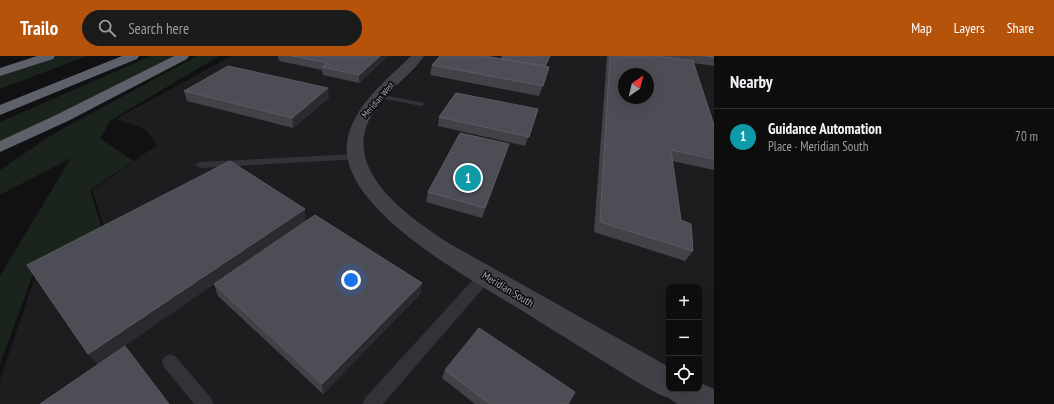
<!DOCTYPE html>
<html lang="en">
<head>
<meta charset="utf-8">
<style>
  :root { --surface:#0d0d0e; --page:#1b1b1c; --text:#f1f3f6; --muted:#9a9c9e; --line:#2d2d2e; --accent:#b45309 }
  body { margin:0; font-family:"PT Sans Narrow",sans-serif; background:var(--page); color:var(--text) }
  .controls { position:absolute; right:12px; bottom:12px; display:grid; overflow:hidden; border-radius:8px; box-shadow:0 4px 16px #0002 }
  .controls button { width:36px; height:36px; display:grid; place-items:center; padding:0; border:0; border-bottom:1px solid var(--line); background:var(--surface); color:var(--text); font:20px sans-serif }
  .compass { position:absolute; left:618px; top:12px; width:36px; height:36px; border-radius:50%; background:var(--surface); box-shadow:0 4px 16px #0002; rotate:35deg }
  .you { position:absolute; left:351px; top:224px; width:14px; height:14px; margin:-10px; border:3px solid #fff; border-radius:50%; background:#1a73e8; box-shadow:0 0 0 6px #1a73e833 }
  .badge { display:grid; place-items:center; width:26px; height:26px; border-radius:50%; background:var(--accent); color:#fff; font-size:13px; font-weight:700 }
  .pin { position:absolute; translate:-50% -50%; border:2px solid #fff; box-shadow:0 1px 4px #0006 }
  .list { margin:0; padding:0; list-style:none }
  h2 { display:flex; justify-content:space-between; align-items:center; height:52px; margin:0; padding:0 16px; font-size:17px }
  h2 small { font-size:13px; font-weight:400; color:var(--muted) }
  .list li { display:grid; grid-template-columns:26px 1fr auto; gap:12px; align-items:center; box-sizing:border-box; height:56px; padding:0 16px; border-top:1px solid var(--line) }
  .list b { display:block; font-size:15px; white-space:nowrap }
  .list p { margin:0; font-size:13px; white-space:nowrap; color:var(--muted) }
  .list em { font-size:13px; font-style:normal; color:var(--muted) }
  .icon { flex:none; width:22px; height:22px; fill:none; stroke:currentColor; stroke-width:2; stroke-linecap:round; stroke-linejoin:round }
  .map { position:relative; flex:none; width:714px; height:348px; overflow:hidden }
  header { display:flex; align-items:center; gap:24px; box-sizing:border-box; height:56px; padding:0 20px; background:var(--accent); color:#fff }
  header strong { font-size:19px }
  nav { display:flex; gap:22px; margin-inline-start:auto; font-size:14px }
  .search { width:280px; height:36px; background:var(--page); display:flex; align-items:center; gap:10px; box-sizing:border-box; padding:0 14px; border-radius:22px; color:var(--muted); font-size:15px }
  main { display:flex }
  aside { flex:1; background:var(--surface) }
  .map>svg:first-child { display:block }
  .built { fill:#1d1d20; fill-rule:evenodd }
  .green { fill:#1b231d }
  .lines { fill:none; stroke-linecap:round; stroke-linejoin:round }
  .lane { fill:#323338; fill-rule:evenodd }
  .secondary { fill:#404248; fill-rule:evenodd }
  .highway { fill:#5e606a; fill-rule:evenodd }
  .wall { fill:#424249 }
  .shaded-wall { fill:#2a2a2f }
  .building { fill:#4d4d55; stroke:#5a5b64; fill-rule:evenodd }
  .labels { text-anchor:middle; stroke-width:3; stroke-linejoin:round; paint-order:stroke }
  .far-street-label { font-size:9px; fill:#a2a6b5; stroke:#0c0c0e }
  .street-label { font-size:11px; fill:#a2a6b5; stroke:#0c0c0e }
</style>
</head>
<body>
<header>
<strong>Trailo</strong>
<div class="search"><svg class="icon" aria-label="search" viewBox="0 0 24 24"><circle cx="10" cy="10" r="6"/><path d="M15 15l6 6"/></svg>Search here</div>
<nav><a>Map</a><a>Layers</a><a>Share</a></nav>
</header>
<main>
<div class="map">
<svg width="714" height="348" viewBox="0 0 714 348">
  <rect width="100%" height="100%" fill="#111113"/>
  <!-- built -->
  <path class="built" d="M 231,0 L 714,0 L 714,348 L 0,348 L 0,324 L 35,221 L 105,173 L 92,134 L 157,89 L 145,73 L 116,63 ZM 624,18 L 648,18 L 648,42 L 624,42 ZM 669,231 L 699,231 L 699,333 L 669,333 Z"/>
  <!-- green -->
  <path class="green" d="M 56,0 L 87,0 L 0,33 L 0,19 Z
    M 151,0 L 174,0 L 0,89 L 0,66 Z
    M 197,0 L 219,0 L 111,64 L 100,82 L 133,105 L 90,134 L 102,173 L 32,221 L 0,308 L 0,220 L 71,102 L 0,139 L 0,114 L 53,78 Z"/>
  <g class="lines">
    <!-- lane -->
    <path class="lane" d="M 377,38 L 421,46 L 425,48 L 421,50 L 380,42 L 377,42 Z
      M 356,98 L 359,99 L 361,101 L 359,103 L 200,112 L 195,109 L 200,106 Z
      M 486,214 L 491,215 L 493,219 L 491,223 L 383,348 L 362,348 L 365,342 L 481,215 Z
      M 170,298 L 176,301 L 211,342 L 214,348 L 194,348 L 164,311 L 162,306 L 164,301 Z"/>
    <!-- secondary -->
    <path class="secondary" d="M 411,0 L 424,0 C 409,22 384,36 371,60 C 340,116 413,164 452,189 L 669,311 L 669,333 L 699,333 L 699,326 L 714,333 L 714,348 L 677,348 L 669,342 L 658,338 L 627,320 C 590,297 553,274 516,251 C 469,222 338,152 347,86 C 353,49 386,25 411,0 Z"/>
    <!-- highway -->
    <path class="highway" d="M 37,0 L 55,0 L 53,3 L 0,20 L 0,12 Z
      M 122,0 L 139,0 L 137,3 L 0,59 L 0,49 Z
      M 174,0 L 189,0 L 187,3 L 68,65 L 0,96 L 0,85 L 56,59 Z"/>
  </g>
  <!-- wall -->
  <path class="wall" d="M 278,0 L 388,0 L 359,27 L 323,19 L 322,14 L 279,5 Z
    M 550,0 L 546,10 L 549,11 L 539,40 L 430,19 L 432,9 L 501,3 Z
    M 607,0 L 714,0 L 714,10 L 693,7 L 714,69 L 714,114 L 672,105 L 681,164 L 693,195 L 685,205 L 594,176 Z
    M 184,35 L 329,42 L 293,72 L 187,45 Z
    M 538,53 L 525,90 L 438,70 L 439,61 Z
    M 506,98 L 482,162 L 426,146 L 428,136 Z
    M 306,165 L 420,238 L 323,338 L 218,240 L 214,228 L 98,308 L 88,298 Z
    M 445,314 L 568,348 L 475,348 L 442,322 Z"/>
  <!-- shaded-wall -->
  <path class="shaded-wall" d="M 380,0 L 388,0 L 359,27 L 359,19 Z
    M 328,32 L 329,42 L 293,72 L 292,62 Z
    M 509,88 L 506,98 L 482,162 L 485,152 Z
    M 305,153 L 306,165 L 98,308 L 88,298 Z
    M 422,227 L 420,238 L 323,338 L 322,328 Z"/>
  <!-- building -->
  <path class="building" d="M 292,0 L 380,0 L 359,19 L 322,11 L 328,7 Z
    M 440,0 L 485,0 L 549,11 L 543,30 L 432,9 Z
    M 503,0 L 550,0 L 545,10 L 501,3 Z
    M 610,0 L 658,0 L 693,5 L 714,69 L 714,103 L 671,94 L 681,164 L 691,168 L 693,195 L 600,166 ZM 624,18 L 648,18 L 648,42 L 624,42 Z
    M 705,0 L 714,0 L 714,1 Z
    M 228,10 L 328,32 L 292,62 L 184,35 Z
    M 456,37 L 538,53 L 529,81 L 439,61 Z
    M 460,77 L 509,88 L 485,152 L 428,136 Z
    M 230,105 L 305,153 L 88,298 L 27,209 Z
    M 315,159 L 422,227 L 322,328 L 214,228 Z
    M 479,272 L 575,336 L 568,348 L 490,348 L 445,314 Z
    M 125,290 L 169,348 L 40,348 Z"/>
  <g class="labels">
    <!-- far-street labels -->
    <g class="far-street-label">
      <text transform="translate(378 44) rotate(-49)" y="3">Meridian West</text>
    </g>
    <!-- street labels -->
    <g class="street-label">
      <text transform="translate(508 233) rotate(31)" y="4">Meridian South</text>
    </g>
  </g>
</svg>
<div class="controls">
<button>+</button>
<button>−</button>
<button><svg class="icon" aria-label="locate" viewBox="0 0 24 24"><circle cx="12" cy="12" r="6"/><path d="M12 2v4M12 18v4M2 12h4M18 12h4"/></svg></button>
</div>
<svg class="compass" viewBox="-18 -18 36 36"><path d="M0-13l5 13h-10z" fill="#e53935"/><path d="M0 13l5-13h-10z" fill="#9a9c9e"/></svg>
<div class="you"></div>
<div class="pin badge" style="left:468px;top:122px;background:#0f9aa8">1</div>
</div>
<aside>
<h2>Nearby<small></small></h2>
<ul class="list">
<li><span class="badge" style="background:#0f9aa8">1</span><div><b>Guidance Automation</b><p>Place · Meridian South</p></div><em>70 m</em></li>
</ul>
</aside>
</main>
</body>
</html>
